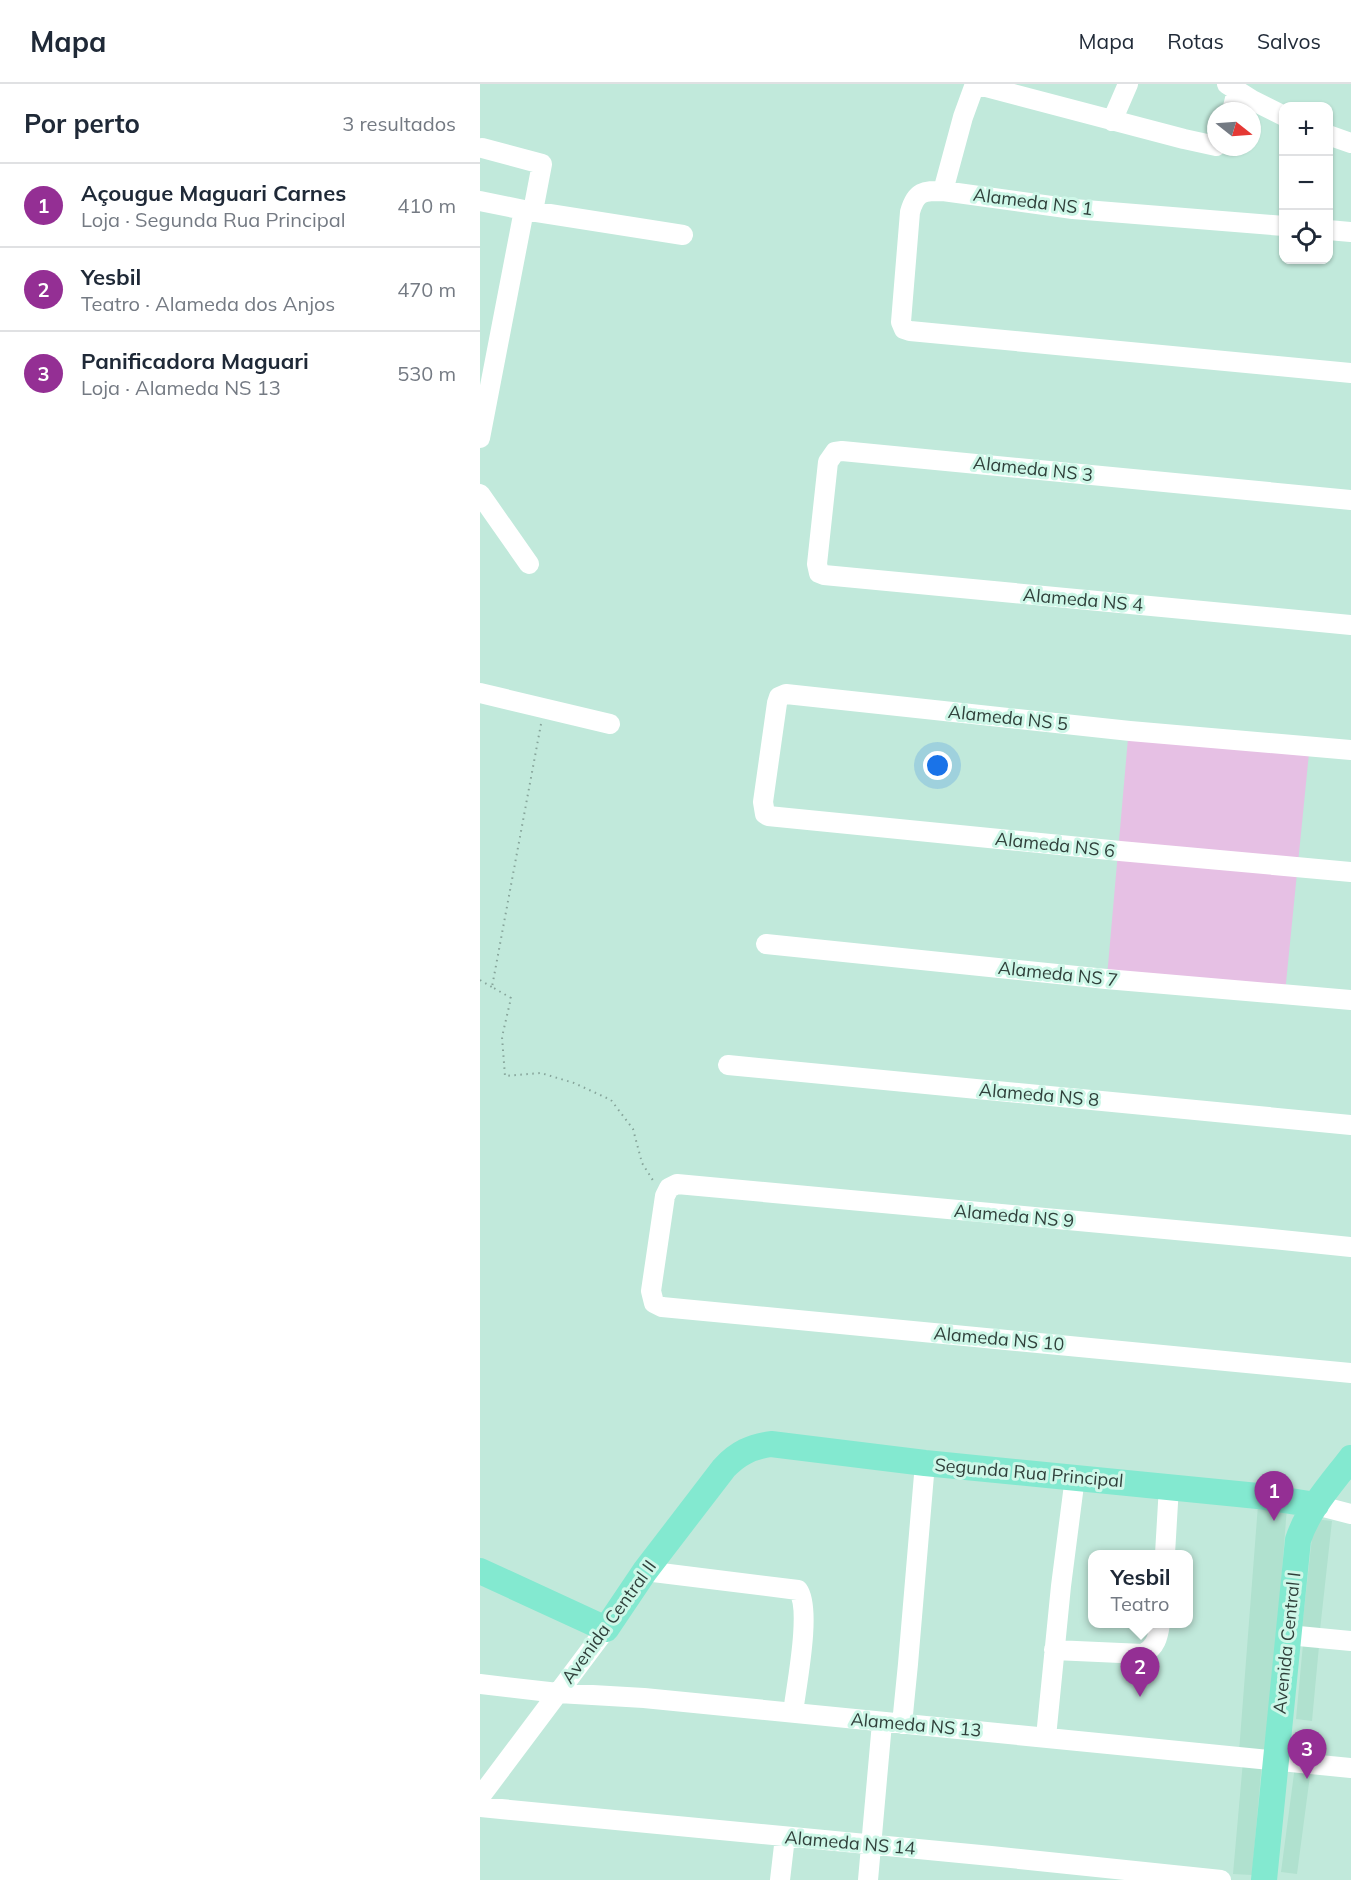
<!DOCTYPE html>
<html lang="pt">
<head>
<meta charset="utf-8">
<style>
  :root { --surface:#fff; --page:#f6f6f7; --text:#1f2937; --muted:#747a83; --line:#e0e1e3; --accent:#942f94 }
  body { margin:0; font-family:Mulish,sans-serif; background:var(--page); color:var(--text) }
  .controls { position:absolute; right:18px; top:18px; display:grid; overflow:hidden; border-radius:12px; box-shadow:0 2px 4px #0004 }
  .controls button { width:54px; height:54px; display:grid; place-items:center; padding:0; border:0; border-bottom:2px solid var(--line); background:var(--surface); color:var(--text); font:30px sans-serif }
  .compass { position:absolute; left:727px; top:18px; width:54px; height:54px; border-radius:50%; background:var(--surface); box-shadow:0 2px 4px #0004; rotate:107deg }
  .you { position:absolute; left:458px; top:682px; width:21px; height:21px; margin:-15px; border:4px solid #fff; border-radius:50%; background:#1a73e8; box-shadow:0 0 0 9px #1a73e833 }
  .badge { display:grid; place-items:center; width:39px; height:39px; border-radius:50%; background:var(--accent); color:#fff; font-size:20px; font-weight:700 }
  .pin { position:absolute; translate:-50% -50px; filter:drop-shadow(0 2px 3px #0008) }
  .pin::after { content:''; position:absolute; top:32px; width:21px; height:18px; background:inherit; clip-path:polygon(0 0,100% 0,50% 100%) }
  .popup { position:absolute; left:608px; top:1466px; width:105px; height:78px; box-sizing:border-box; display:grid; place-content:center; border-radius:12px; background:var(--surface); filter:drop-shadow(0 2px 4px #0005); font-size:20px; white-space:nowrap; color:var(--muted) }
  .popup b { font-size:22px; color:var(--text) }
  .popup::after { content:''; position:absolute; left:50%; top:100%; margin-left:-12px; border:12px solid transparent; border-top-color:var(--surface) }
  .list { margin:0; padding:0; list-style:none }
  h2 { display:flex; justify-content:space-between; align-items:center; height:78px; margin:0; padding:0 24px; font-size:26px }
  h2 small { font-size:20px; font-weight:400; color:var(--muted) }
  .list li { display:grid; grid-template-columns:39px 1fr auto; gap:18px; align-items:center; box-sizing:border-box; height:84px; padding:0 24px; border-top:2px solid var(--line) }
  .list b { display:block; font-size:22px; white-space:nowrap }
  .list p { margin:0; font-size:20px; white-space:nowrap; color:var(--muted) }
  .list em { font-size:20px; font-style:normal; color:var(--muted) }
  .icon { flex:none; width:33px; height:33px; fill:none; stroke:currentColor; stroke-width:2; stroke-linecap:round; stroke-linejoin:round }
  .map { position:relative; flex:none; width:871px; height:1796px; overflow:hidden }
  header { display:flex; align-items:center; gap:36px; box-sizing:border-box; height:84px; padding:0 30px; background:var(--surface); border-bottom:2px solid var(--line) }
  header strong { font-size:28px }
  nav { display:flex; gap:33px; margin-inline-start:auto; font-size:21px }
  main { display:flex }
  aside { flex:1; background:var(--surface) }
  .map>svg:first-child { display:block }
  .built { fill:#b0e1cf }
  .green { fill:#e6c0e4 }
  .lines { fill:none; stroke-linecap:round; stroke-linejoin:round }
  .path { stroke:#86a49a; stroke-width:2; stroke-dasharray:1.5 4.5; stroke-linecap:butt }
  .minor { stroke:#fff; stroke-width:20 }
  .major { stroke:#83e9d0; stroke-width:26 }
  .labels { text-anchor:middle; stroke-width:6; stroke-linejoin:round; paint-order:stroke }
  .street-label { font-size:18px; fill:#30403b; stroke:#cef7e8 }
</style>
</head>
<body>
<header>
<strong>Mapa</strong>
<nav><a>Mapa</a><a>Rotas</a><a>Salvos</a></nav>
</header>
<main>
<aside>
<h2>Por perto<small>3 resultados</small></h2>
<ul class="list">
<li><span class="badge">1</span><div><b>Açougue Maguari Carnes</b><p>Loja · Segunda Rua Principal</p></div><em>410 m</em></li>
<li><span class="badge">2</span><div><b>Yesbil</b><p>Teatro · Alameda dos Anjos</p></div><em>470 m</em></li>
<li><span class="badge">3</span><div><b>Panificadora Maguari</b><p>Loja · Alameda NS 13</p></div><em>530 m</em></li>
</ul>
</aside>
<div class="map">
<svg width="871" height="1796" viewBox="0 0 871 1796">
  <rect width="100%" height="100%" fill="#c1e9db"/>
  <!-- built -->
  <path class="built" d="M 778,1421 L 807,1423 L 788,1670 L 759,1668 Z
    M 834,1435 L 852,1437 L 840,1546 L 822,1544 Z
    M 823,1560 L 839,1562 L 832,1637 L 816,1635 Z
    M 763,1677 L 782,1678 L 772,1791 L 753,1790 Z
    M 815,1682 L 831,1684 L 817,1790 L 801,1788 Z"/>
  <!-- green -->
  <path class="green" d="M 649,643 L 830,659 L 805,909 L 627,893 Z"/>
  <g class="lines">
    <!-- path -->
    <path class="path" d="M 61,640 L 12,903 L 31,914 L 22,953 L 25,992 L 61,989 L 94,999 L 131,1016 L 153,1045 L 162,1079 L 174,1098
      M 0,896 L 12,903"/>
    <!-- minor -->
    <path class="minor" d="M 495,0 L 704,55 L 736,62
      M 747,0 L 772,16 L 804,32
      M 752,27 L 757,6
      M 632,37 L 648,0
      M 848,51 L 871,59
      M 2,64 L 62,80 L 53,127
      M 463,107 L 483,33 L 495,0
      M 0,117 L 44,126 L 203,151
      M 804,142 L 593,125 L 463,107 C 443,107 436,107 430,128 L 421,238 L 424,245 L 430,247 L 871,289
      M 848,146 L 871,148
      M 0,354 L 44,126
      M 0,410 L 49,480
      M 871,416 L 362,367 L 355,368 L 348,378 L 337,480 L 339,489 L 344,491 L 871,541
      M 0,609 L 130,640
      M 871,666 L 650,647 L 306,610 L 299,613 L 297,619 L 283,718 L 285,730 L 288,732 L 640,767 L 871,788
      M 286,860 L 626,895 L 871,916
      M 248,981 L 871,1041
      M 871,1163 L 782,1154 L 197,1100 L 189,1104 L 185,1112 L 171,1207 L 174,1219 L 182,1223 L 871,1289
      M 836,1421 L 871,1430
      M 685,1470 L 689,1402
      M 165,1487 L 318,1506 C 332,1525 316,1603 313,1629
      M 808,1551 L 871,1557
      M 574,1566 L 663,1570 C 676,1563 678,1553 680,1540
      M 0,1600 L 78,1609 L 164,1614 L 871,1684
      M 422,1640 L 428,1580 L 445,1379
      M 566,1653 L 581,1502 L 595,1393
      M 0,1713 L 126,1545
      M 0,1723 L 511,1772 L 741,1796
      M 300,1796 L 305,1753
      M 388,1796 L 402,1639"/>
    <!-- major -->
    <path class="major" d="M 0,1487 L 126,1545 L 165,1487 L 244,1384 C 258,1369 271,1363 291,1360 L 445,1379 L 778,1412 L 836,1421
      M 784,1796 L 818,1456 C 828,1425 852,1399 871,1374"/>
  </g>
  <g class="labels">
    <!-- street labels -->
    <g class="street-label">
      <text transform="translate(553 118) rotate(7)" y="6">Alameda NS 1</text>
      <text transform="translate(553 385) rotate(6)" y="6">Alameda NS 3</text>
      <text transform="translate(603 516) rotate(5)" y="6">Alameda NS 4</text>
      <text transform="translate(528 634) rotate(6)" y="6">Alameda NS 5</text>
      <text transform="translate(575 761) rotate(6)" y="6">Alameda NS 6</text>
      <text transform="translate(578 890) rotate(6)" y="6">Alameda NS 7</text>
      <text transform="translate(559 1011) rotate(5)" y="6">Alameda NS 8</text>
      <text transform="translate(534 1132) rotate(5)" y="6">Alameda NS 9</text>
      <text transform="translate(519 1255) rotate(5)" y="6">Alameda NS 10</text>
      <text transform="translate(549 1389) rotate(5)" y="6">Segunda Rua Principal</text>
      <text transform="translate(129 1538) rotate(-54)" y="6">Avenida Central II</text>
      <text transform="translate(807 1559) rotate(-84)" y="6">Avenida Central I</text>
      <text transform="translate(436 1641) rotate(5)" y="6">Alameda NS 13</text>
      <text transform="translate(370 1759) rotate(5)" y="6">Alameda NS 14</text>
    </g>
  </g>
</svg>
<div class="controls">
<button>+</button>
<button>−</button>
<button><svg class="icon" aria-label="locate" viewBox="0 0 24 24"><circle cx="12" cy="12" r="6"/><path d="M12 2v4M12 18v4M2 12h4M18 12h4"/></svg></button>
</div>
<svg class="compass" viewBox="-18 -18 36 36"><path d="M0-13l5 13h-10z" fill="#e53935"/><path d="M0 13l5-13h-10z" fill="#747a83"/></svg>
<div class="you"></div>
<div class="pin badge" style="left:794px;top:1437px">1</div>
<div class="pin badge" style="left:660px;top:1613px">2</div>
<div class="popup"><b>Yesbil</b>Teatro</div>
<div class="pin badge" style="left:827px;top:1695px">3</div>
</div>
</main>
</body>
</html>
